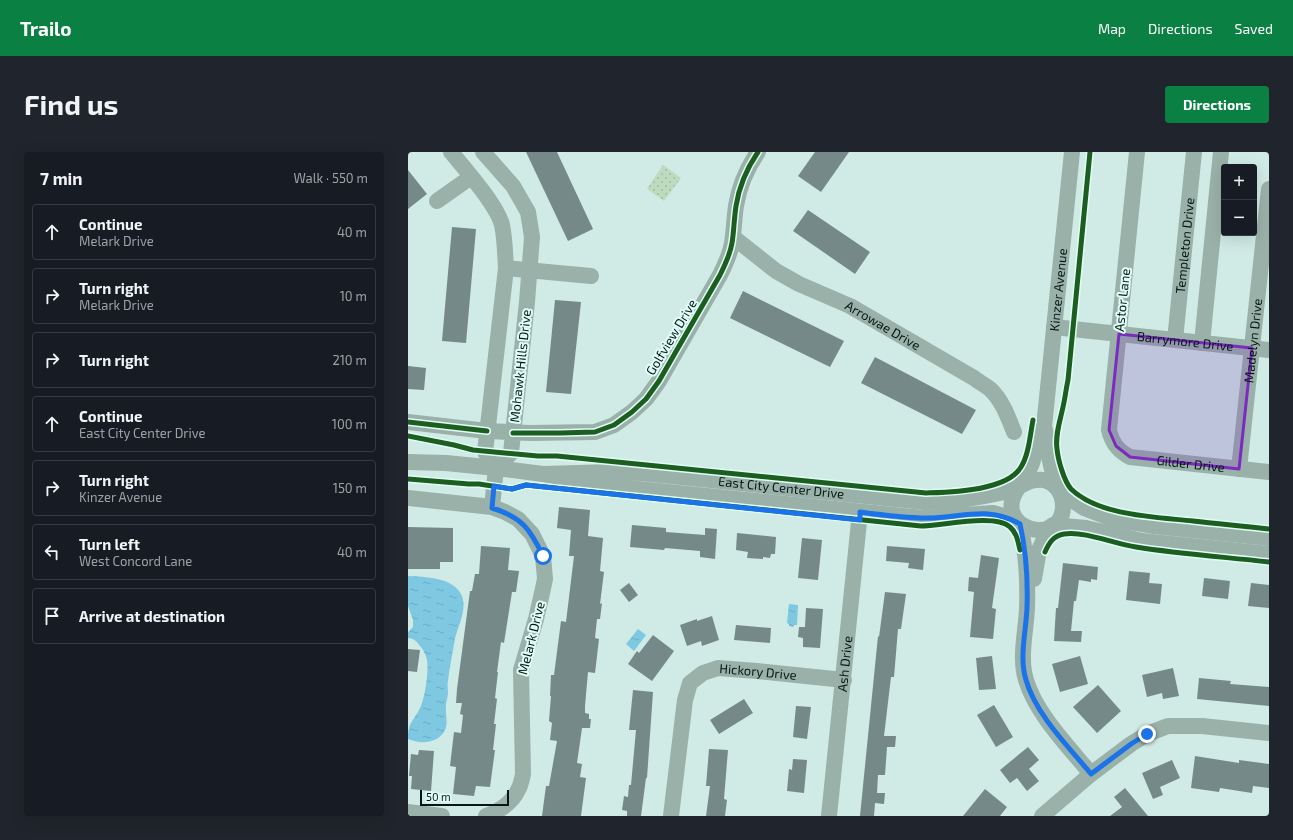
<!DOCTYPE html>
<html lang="en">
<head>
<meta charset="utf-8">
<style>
  :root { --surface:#171b24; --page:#20242c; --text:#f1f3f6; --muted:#9ea1a6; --line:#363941; --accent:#0b8043 }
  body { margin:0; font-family:"Exo 2",sans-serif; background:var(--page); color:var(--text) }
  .controls { position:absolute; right:12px; top:12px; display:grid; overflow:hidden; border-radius:4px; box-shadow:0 4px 16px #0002 }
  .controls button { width:36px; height:36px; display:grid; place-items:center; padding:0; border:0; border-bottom:1px solid var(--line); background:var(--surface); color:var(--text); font:20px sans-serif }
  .scale { position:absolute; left:12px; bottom:10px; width:89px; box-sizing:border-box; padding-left:4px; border:2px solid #051714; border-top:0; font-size:11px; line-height:14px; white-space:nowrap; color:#051714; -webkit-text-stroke:3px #e1fdf7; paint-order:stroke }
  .stop { position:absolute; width:12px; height:12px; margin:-9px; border:3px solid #1a73e8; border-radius:50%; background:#fff }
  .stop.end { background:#1a73e8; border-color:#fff; box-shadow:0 1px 4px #0008 }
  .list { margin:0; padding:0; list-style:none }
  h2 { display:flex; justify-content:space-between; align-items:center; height:52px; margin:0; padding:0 16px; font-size:17px }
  h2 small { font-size:13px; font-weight:400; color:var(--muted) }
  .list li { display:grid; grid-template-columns:26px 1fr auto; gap:12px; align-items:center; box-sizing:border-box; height:56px; margin:0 8px 8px; padding:0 8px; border:1px solid var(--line); border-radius:4px }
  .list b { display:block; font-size:15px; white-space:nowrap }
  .list p { margin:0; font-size:13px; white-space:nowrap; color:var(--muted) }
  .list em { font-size:13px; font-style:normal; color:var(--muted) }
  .icon { flex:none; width:22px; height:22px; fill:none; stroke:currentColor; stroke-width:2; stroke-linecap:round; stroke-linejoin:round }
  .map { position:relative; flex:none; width:861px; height:664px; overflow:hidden; border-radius:4px }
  header { display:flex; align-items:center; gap:24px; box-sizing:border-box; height:56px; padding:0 20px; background:var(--accent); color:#fff }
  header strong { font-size:19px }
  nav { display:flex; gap:22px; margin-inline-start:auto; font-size:14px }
  .intro { display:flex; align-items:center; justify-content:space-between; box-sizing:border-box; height:96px; padding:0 24px }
  h1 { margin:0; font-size:28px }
  .button { padding:10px 18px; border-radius:4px; background:var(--accent); color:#fff; font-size:14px; font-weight:700 }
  main { display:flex; gap:24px; padding:0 24px }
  aside { flex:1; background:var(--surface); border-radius:4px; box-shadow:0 4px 16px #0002 }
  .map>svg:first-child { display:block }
  .grass { fill:url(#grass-dots) }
  .water { fill:url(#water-ripples) }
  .building { fill:#758a88 }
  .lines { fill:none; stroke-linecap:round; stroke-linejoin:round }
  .minor { stroke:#9ab1a9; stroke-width:16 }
  .cycleway-casing { stroke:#e1fdf7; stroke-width:8 }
  .cycleway { stroke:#1b5e20; stroke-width:5 }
  .route { stroke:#1a73e8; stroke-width:5 }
  .marked { fill:#7b2cbf; fill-opacity:0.2; stroke:#7b2cbf; stroke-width:3; stroke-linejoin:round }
  .labels { text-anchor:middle; stroke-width:4; stroke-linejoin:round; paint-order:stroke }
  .street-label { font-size:13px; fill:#051714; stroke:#e1fdf7 }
</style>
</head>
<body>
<header>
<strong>Trailo</strong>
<nav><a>Map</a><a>Directions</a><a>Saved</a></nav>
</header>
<div class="intro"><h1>Find us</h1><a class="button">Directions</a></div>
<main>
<aside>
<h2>7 min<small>Walk · 550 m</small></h2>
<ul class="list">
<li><svg class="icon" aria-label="ahead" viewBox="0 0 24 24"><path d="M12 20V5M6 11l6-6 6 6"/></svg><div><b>Continue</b><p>Melark Drive</p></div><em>40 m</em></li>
<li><svg class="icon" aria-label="right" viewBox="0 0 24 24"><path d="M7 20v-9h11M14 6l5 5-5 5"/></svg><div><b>Turn right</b><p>Melark Drive</p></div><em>10 m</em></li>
<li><svg class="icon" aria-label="right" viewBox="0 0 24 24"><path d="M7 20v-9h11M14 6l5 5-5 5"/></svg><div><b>Turn right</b></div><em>210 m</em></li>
<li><svg class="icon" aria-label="ahead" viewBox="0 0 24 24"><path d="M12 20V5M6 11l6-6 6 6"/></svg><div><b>Continue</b><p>East City Center Drive</p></div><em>100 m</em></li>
<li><svg class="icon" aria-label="right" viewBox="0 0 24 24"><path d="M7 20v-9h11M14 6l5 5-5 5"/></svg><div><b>Turn right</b><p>Kinzer Avenue</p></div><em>150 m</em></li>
<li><svg class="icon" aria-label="left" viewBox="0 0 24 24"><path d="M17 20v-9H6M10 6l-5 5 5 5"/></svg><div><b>Turn left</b><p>West Concord Lane</p></div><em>40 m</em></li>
<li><svg class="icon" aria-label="arrive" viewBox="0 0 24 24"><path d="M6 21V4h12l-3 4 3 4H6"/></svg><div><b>Arrive at destination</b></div></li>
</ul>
</aside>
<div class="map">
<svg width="861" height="664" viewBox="0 0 861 664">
  <defs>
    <pattern id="grass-dots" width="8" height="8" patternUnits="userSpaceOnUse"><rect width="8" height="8" fill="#bedbc0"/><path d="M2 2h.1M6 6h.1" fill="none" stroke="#a2bba4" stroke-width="1.8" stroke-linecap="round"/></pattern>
    <pattern id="water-ripples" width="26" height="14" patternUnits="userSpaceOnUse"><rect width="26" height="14" fill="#7ec8e2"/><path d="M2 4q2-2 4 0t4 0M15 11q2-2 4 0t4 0" fill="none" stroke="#6babc1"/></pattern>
  </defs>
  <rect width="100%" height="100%" fill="#d0eae5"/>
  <!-- grass -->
  <path class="grass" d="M 255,13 L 273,26 L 256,49 L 239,37 Z"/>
  <!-- water -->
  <path class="water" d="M 0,424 C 17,425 44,425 53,442 C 61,458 48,476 46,492 C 44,505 41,517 40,529 C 39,533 40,537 40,541 C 40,545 38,549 38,553 C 37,562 41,572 36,580 C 28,592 12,592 0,587 C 0,570 5,570 12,556 C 17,547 21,518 19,508 C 18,503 15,497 12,494 C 9,490 6,486 0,486 L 0,480 L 5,475 L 5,468 L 0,454 Z
    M 381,452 L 390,453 L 389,473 L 386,473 L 385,475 L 381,474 L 381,472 L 379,471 Z
    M 230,477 L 238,483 L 226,499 L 218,492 Z"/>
  <!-- building -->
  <path class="building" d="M 118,0 L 149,0 L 185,77 L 160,89 Z
    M 407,0 L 441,0 L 413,40 L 390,24 Z
    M 0,18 L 19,42 L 0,57 Z
    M 400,58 L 462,100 L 447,122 L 385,79 Z
    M 44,75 L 68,77 L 58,191 L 34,189 Z
    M 335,139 L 436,189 L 422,215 L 322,166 Z
    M 147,148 L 173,150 L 163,242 L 138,240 Z
    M 467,205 L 568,258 L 554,282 L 453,231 Z
    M 0,214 L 18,216 L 16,238 L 0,237 Z
    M 151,355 L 182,358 L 180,384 L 195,386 L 192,419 L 196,420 L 192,452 L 194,451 L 192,467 L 189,467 L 187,486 L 191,487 L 187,521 L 180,520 L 177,554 L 177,561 L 181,562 L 181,567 L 183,567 L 182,576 L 174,576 L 169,611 L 174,612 L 172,625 L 178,626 L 173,664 L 134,664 L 138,634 L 141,634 L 149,589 L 142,588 L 144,571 L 141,569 L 143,544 L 142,544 L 143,523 L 146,523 L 153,469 L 158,470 L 166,404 L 161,404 L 163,378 L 149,376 Z
    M 224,373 L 258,376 L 258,380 L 297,383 L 297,376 L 309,377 L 307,407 L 292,405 L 292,399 L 257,396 L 256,398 L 222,395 Z
    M 0,375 L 45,376 L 45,410 L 32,410 L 32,417 L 0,417 Z
    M 329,381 L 368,385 L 367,402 L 363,402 L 362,406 L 355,405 L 355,407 L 339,406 L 340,400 L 328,398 Z
    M 394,386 L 414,388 L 410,428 L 390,426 Z
    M 73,394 L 102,396 L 100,418 L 111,419 L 108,440 L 104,440 L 96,491 L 93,490 L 89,520 L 90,520 L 87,546 L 89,547 L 86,572 L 88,572 L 85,598 L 87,598 L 82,635 L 68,634 L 66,644 L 45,642 L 48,615 L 42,614 L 46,580 L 53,581 L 55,563 L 52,562 L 54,551 L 48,551 L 49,537 L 62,439 L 64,439 L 67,422 L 71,422 Z
    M 479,394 L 517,397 L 515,418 L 500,416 L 501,411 L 478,409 Z
    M 573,403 L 591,406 L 584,456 L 588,457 L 585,487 L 562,485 L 566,440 L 560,439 L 561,425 L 570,426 Z
    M 655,411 L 690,415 L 689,428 L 683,427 L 683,430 L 671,428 L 668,449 L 666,449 L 663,479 L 674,479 L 673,490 L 646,489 L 648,456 L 650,456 Z
    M 721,419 L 742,421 L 741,431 L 754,432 L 752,452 L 718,448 Z
    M 796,426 L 822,429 L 820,447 L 794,444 Z
    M 221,431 L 230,443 L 221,450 L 212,438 Z
    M 843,431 L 861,433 L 861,456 L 840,454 Z
    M 477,440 L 498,442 L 493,477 L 490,477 L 486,525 L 483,525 L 476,584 L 488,584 L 487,595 L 479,595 L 477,623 L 470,623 L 469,641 L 477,641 L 476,652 L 467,651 L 466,664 L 452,664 L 470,484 L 471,485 Z
    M 398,456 L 415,457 L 412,496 L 395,495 L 395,486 L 390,485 L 391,475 L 397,475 Z
    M 304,464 L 311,488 L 294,494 L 293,489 L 279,494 L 272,473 L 289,467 L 289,469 Z
    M 328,473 L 363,476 L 362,491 L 326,488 Z
    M 245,483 L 266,499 L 244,529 L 220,512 L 229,499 L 231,501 Z
    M 0,497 L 12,498 L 9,520 L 0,519 Z
    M 584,504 L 588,537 L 571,538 L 568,506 Z
    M 672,504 L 680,532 L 652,540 L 644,512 Z
    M 765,516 L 771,544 L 755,547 L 754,541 L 739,545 L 734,523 Z
    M 791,526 L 823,529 L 822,532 L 861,535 L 861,554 L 789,547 Z
    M 690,533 L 713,559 L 689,581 L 665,555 Z
    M 225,538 L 245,540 L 239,626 L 238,626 L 233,664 L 219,664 L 219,659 L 214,658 L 216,644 L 220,645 L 221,633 L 223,633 L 228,578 L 221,578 Z
    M 336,547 L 345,561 L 311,582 L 302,568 Z
    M 586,553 L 605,585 L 588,595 L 569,563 Z
    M 388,554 L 403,555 L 399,587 L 385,585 Z
    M 620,595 L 631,608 L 621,617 L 631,629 L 619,639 L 609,626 L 602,631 L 592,618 Z
    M 301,597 L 320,598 L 316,647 L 319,648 L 317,664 L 298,664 L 302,634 L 298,634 Z
    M 11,598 L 26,599 L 23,639 L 3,637 L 4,624 L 1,624 L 3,602 L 10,603 Z
    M 787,604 L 831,611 L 831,608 L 861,612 L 861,636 L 845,634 L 844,641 L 812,636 L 811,640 L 783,636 Z
    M 385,607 L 399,608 L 396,641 L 379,639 L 381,617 L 384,618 Z
    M 764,608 L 772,626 L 752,635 L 755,643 L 745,647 L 734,621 Z
    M 717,636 L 740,664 L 702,664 L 714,655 L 706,645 Z
    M 577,637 L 599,655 L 592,664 L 555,664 Z"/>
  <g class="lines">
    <!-- minor -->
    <g class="minor">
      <path d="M 43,0 C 57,17 89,53 94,73 C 97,87 97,102 98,116 L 77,300 L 88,316"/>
      <path d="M 75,0 L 105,34 L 120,60 L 124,85 L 119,150 L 103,301 L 88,316"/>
      <path id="s1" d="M 729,0 L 701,278 C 704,291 710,299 722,305 L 861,320"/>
      <path d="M 29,49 L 63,25"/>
      <path id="s2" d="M 325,85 L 368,119 L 391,132 L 442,154 L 566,226 C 571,230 577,233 582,237 C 594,248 600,265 606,280"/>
      <path d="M 98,116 L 183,124"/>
      <path id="s3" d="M 646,175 L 861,198"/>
      <path id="s4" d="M 767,188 L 786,0"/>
      <path d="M 794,191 L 813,0"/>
      <path d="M 0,270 L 79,279 L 122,281 L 187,280 L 206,273 L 224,260 L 238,247 L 251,229 L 312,123 C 317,113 322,103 324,91 C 326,79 326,67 328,54 C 331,35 339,16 350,0"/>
      <path d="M 636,275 L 640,287 L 642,309 L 648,335"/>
      <path d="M 0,310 L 38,311 L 88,316 L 135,322 L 181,332 L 515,366 L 585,361 L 592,363 L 611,371"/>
      <path id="s5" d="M 831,317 L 861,37"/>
      <path id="s6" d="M 135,322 L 204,320 L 233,321 L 517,350 C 547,350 576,345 604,338 C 613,335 619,328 629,328 C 636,327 643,330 648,335 C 653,340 655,348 655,355 C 653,397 582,376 610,336"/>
      <path id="s7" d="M 612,334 C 618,325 623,316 626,305 C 629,295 630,284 636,275 L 664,0"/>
      <path d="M 651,339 L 676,356 L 705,367 L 746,374 L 861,386"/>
      <path d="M 0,346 L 84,355 L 97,360 L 110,367 L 124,382 L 135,404 L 137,427 L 134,441 L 128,467 L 113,518 L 115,622 C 114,627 113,633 110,638 C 104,651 91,659 78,664"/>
      <path d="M 84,355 L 88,316"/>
      <path d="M 612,372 C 618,399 620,428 619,456 C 618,480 611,505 618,528 C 628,562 661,595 683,622"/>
      <path d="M 645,373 L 678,376 L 734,389 L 861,402"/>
      <path d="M 626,427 L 631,398 L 642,375"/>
      <path d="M 0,660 L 34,664"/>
      <path id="s8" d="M 263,664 L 277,548 L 282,531 L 295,521 L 310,516 L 349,519 L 436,528"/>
      <path id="s9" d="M 421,664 L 452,360"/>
      <path d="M 634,664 L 683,622 L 723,592 L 739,582 L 760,574 L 794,574 L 861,581"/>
    </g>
    <!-- cycleway casing -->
    <g class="cycleway-casing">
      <path id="cycleway" d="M 682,0 L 660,228 C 658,237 657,247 655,255 C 652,269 647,283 649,297 C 650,308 656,329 663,337 C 691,364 748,365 785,369 C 810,372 836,374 861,377
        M 0,270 L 79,279
        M 105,281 L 152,281 L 187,280 L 206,273 L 224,260 L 238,247 L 251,229 L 312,123 C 317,113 322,103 324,91 C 326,79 326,67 328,54 C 331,35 339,16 350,0
        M 0,284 L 46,293 L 65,298 L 130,304 L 149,304 L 518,341 C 544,340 599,339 613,315 C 621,302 622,283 625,268
        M 0,327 L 61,332 L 71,332 L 104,337 L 118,333 L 513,374 C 534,374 587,361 602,375 C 609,381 610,390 612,398
        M 637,400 C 641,391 645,384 656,382 C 678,379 706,392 728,395 C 772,402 817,405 861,410"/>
    </g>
    <!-- cycleway -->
    <use href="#cycleway" class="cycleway"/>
  </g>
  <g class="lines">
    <!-- route -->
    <path class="route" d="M 135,404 C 122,377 114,365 84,356 L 86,334 L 104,337 L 118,333 L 452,368 L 452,360 C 474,363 497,366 519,366 C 554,366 580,353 612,372 C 618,399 620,428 619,456 C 618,480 611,505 618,528 C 628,563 661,595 683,622 L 723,592 L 739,582"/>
  </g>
  <!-- marked area -->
  <path class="marked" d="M 711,182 L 844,196 L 831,317 L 722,305 L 708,294 L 701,278 Z"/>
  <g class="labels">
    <!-- street labels -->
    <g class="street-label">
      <text dy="5" stroke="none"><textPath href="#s4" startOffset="95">Templeton Drive</textPath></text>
      <text dy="5" stroke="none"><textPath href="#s7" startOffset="202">Kinzer Avenue</textPath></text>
      <text transform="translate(714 148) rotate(-84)" y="5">Astor Lane</text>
      <text dy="5" stroke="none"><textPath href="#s2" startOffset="175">Arrowae Drive</textPath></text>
      <text transform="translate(263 185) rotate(-59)" y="5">Golfview Drive</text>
      <text dy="5" stroke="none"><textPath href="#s3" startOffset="132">Barrymore Drive</textPath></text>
      <text dy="5" stroke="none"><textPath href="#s5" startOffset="129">Madelyn Drive</textPath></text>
      <text transform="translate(112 214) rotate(-84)" y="5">Mohawk Hills Drive</text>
      <text dy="5" stroke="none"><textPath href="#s1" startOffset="376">Gilder Drive</textPath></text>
      <text dy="5" stroke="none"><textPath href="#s6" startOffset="239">East City Center Drive</textPath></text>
      <text transform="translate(123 486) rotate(-76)" y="5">Melark Drive</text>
      <text dy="5" stroke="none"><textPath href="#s9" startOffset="153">Ash Drive</textPath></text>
      <text dy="5" stroke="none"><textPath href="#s8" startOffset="207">Hickory Drive</textPath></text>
    </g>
  </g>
</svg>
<div class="controls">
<button>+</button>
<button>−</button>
</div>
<div class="scale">50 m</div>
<div class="stop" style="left:135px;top:404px"></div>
<div class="stop end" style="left:739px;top:582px"></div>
</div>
</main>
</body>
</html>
